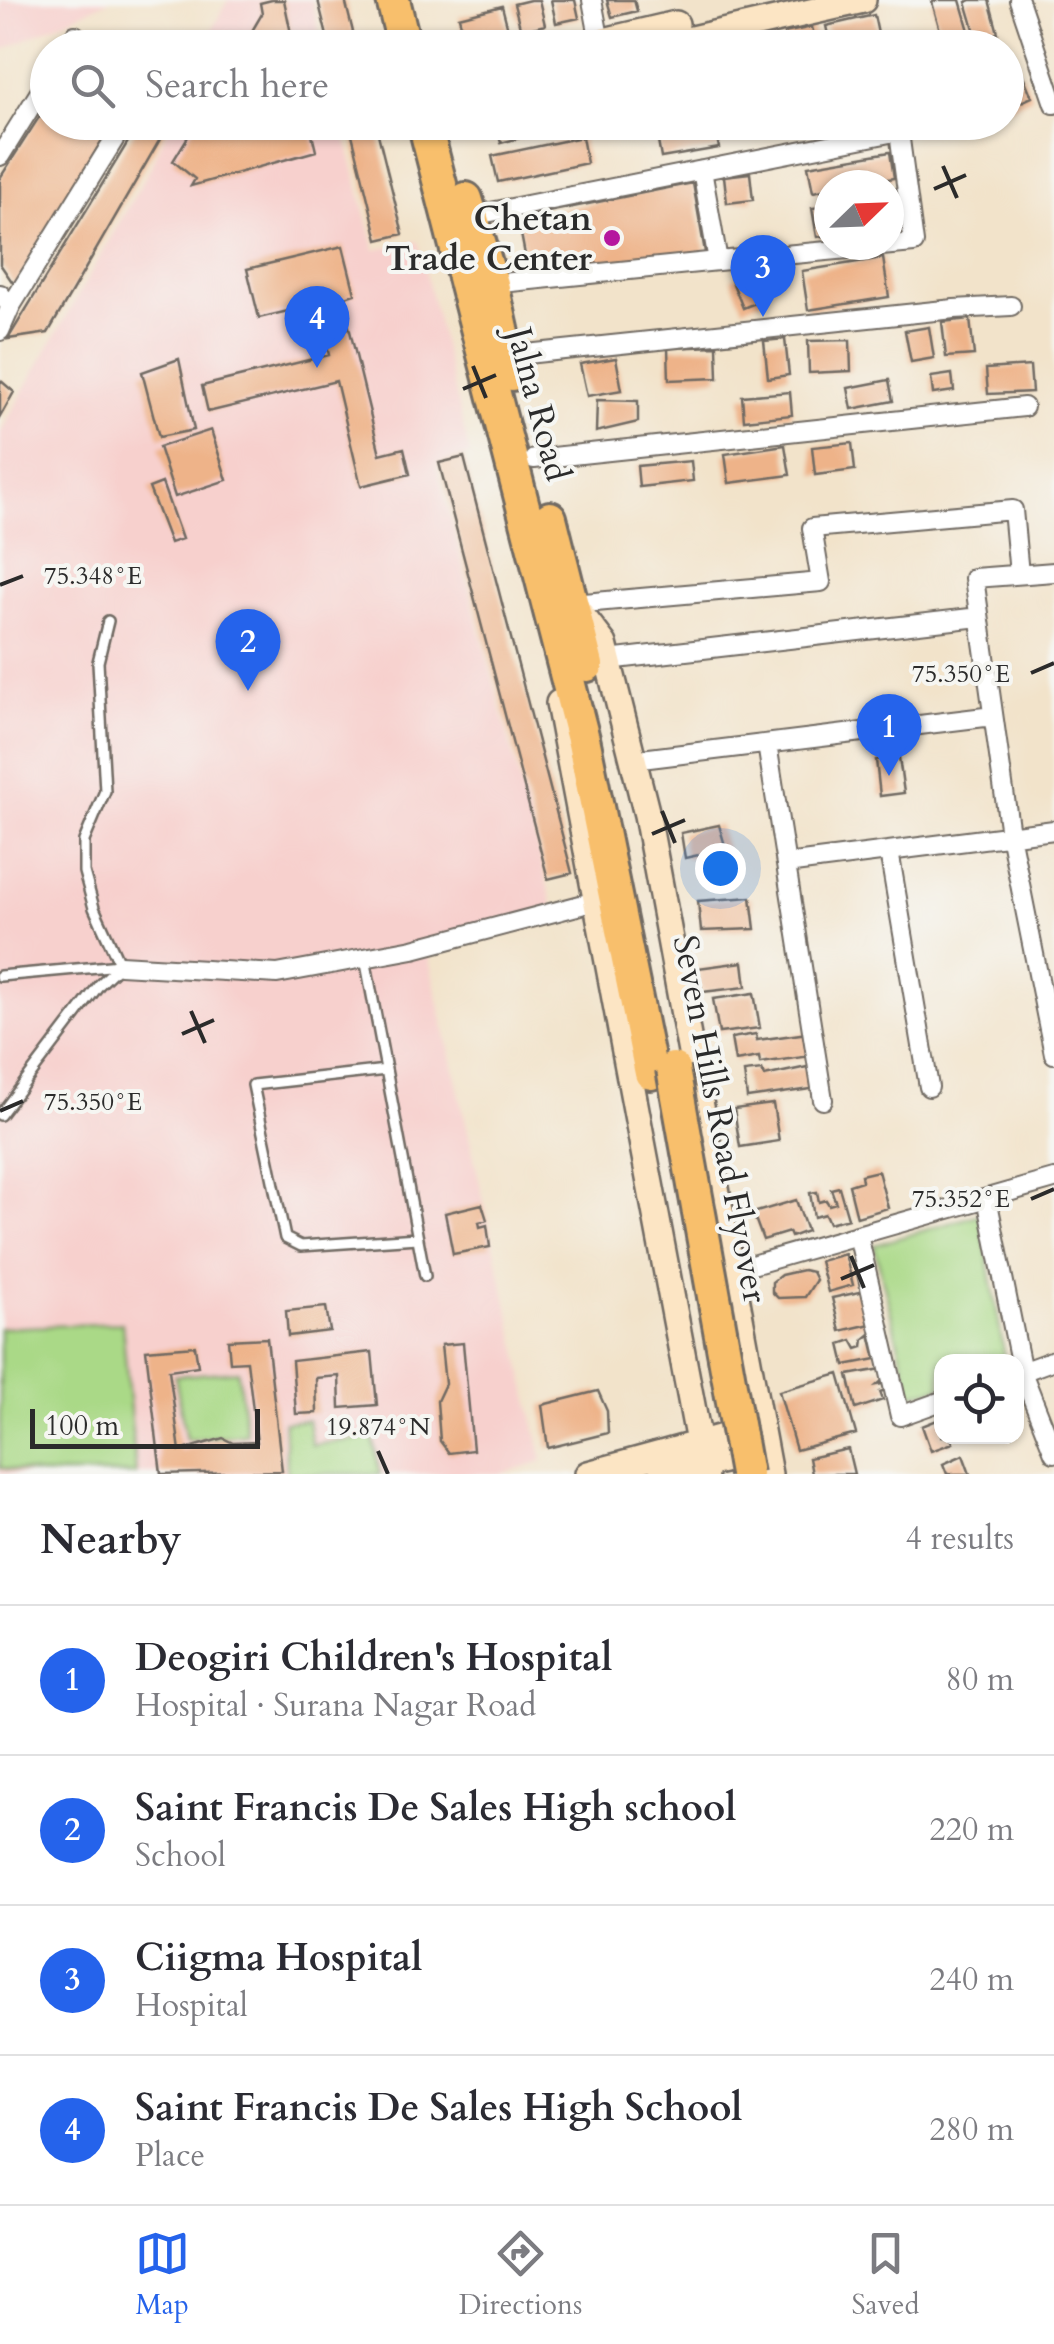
<!DOCTYPE html>
<html lang="en">
<head>
<meta charset="utf-8">
<style>
  :root { --surface:#fff; --page:#f2f2f3; --text:#2b2b33; --muted:#7c7c81; --line:#e1e1e2; --accent:#2563eb }
  body { margin:0; font-family:Cardo,serif; background:var(--page); color:var(--text) }
  .controls { position:absolute; right:30px; bottom:30px; display:grid; overflow:hidden; border-radius:20px; box-shadow:0 2px 8px #0004 }
  .controls button { width:90px; height:90px; display:grid; place-items:center; padding:0; border:0; border-bottom:2px solid var(--line); background:var(--surface); color:var(--text); font:50px sans-serif }
  .compass { position:absolute; left:814px; top:170px; width:90px; height:90px; border-radius:50%; background:var(--surface); box-shadow:0 2px 8px #0004; rotate:67deg }
  .scale { position:absolute; left:30px; bottom:25px; width:230px; box-sizing:border-box; padding-left:10px; border:5px solid #2b2b2b; border-top:0; font-size:28px; line-height:35px; white-space:nowrap; color:#2b2b2b; -webkit-text-stroke:8px #f6f6f2; paint-order:stroke }
  .you { position:absolute; left:720px; top:868px; width:35px; height:35px; margin:-25px; border:8px solid #fff; border-radius:50%; background:#1a73e8; box-shadow:0 0 0 15px #1a73e833 }
  .badge { display:grid; place-items:center; width:65px; height:65px; border-radius:50%; background:var(--accent); color:#fff; font-size:32px; font-weight:700 }
  .pin { position:absolute; translate:-50% -82px; filter:drop-shadow(0 2px 5px #0008) }
  .pin::after { content:''; position:absolute; top:52px; width:35px; height:30px; background:inherit; clip-path:polygon(0 0,100% 0,50% 100%) }
  .list { margin:0; padding:0; list-style:none }
  h2 { display:flex; justify-content:space-between; align-items:center; height:130px; margin:0; padding:0 40px; font-size:42px }
  h2 small { font-size:32px; font-weight:400; color:var(--muted) }
  .list li { display:grid; grid-template-columns:65px 1fr auto; gap:30px; align-items:center; box-sizing:border-box; height:150px; padding:0 40px; border-top:2px solid var(--line) }
  .list b { display:block; font-size:38px; white-space:nowrap }
  .list p { margin:0; font-size:32px; white-space:nowrap; color:var(--muted) }
  .list em { font-size:32px; font-style:normal; color:var(--muted) }
  .icon { flex:none; width:55px; height:55px; fill:none; stroke:currentColor; stroke-width:2; stroke-linecap:round; stroke-linejoin:round }
  .map { position:relative; flex:none; width:1054px; height:1474px; overflow:hidden }
  .search { position:absolute; background:var(--surface); box-shadow:0 2px 8px #0004; left:30px; right:30px; top:30px; height:110px; display:flex; align-items:center; gap:25px; box-sizing:border-box; padding:0 35px; border-radius:55px; color:var(--muted); font-size:38px }
  .sheet { height:730px; background:var(--surface) }
  nav { display:flex; justify-content:space-around; align-items:center; box-sizing:border-box; height:140px; border-top:2px solid var(--line); background:var(--surface); font-size:28px; color:var(--muted) }
  nav a { display:grid; justify-items:center; gap:5px }
  nav .on { color:var(--accent) }
  .map>svg:first-child { display:block }
  .built { fill:#f7d0cd }
  .green { fill:#aad987; stroke:#6a8259; stroke-width:2.5 }
  .building { fill:#eeb389 }
  .lines { fill:none; stroke-linecap:round; stroke-linejoin:round }
  .lane-casing { stroke:#716b63; stroke-width:14 }
  .street-casing { stroke:#716b63; stroke-width:22 }
  .secondary-casing { stroke:#716b63; stroke-width:30 }
  .highway-casing { stroke:#716b63; stroke-width:38 }
  .lane { stroke:#fff; stroke-width:9 }
  .street { stroke:#fff; stroke-width:18 }
  .secondary { stroke:#fce5c4; stroke-width:25 }
  .highway { stroke:#f8bf6c; stroke-width:32 }
  .highway-bridge-casing { stroke:#716b63; stroke-width:38; stroke-linecap:butt }
  .highway-bridge { stroke:#f8bf6c; stroke-width:32 }
  .ticks { fill:none; stroke:#2b2b2b; stroke-width:4 }
  .poi-dot { fill:#b5179e; stroke:#f6f6f2; stroke-width:4 }
  .labels { text-anchor:middle; stroke-width:8; stroke-linejoin:round; paint-order:stroke }
  .poi-label { font-size:35px; font-weight:bold; fill:#2b2b2b; stroke:#f6f6f2; text-anchor:end }
  .street-label { font-size:35px; fill:#2b2b2b; stroke:#f6f6f2 }
  .ticks-label { font-size:25px; text-anchor:middle; fill:#2b2b2b; stroke:#f6f6f2; stroke-width:8; stroke-linejoin:round; paint-order:stroke }
</style>
</head>
<body>
<div class="map">
<svg width="1054" height="1474" viewBox="0 0 1054 1474">
  <rect width="100%" height="100%" fill="#f6f6f2"/>
  <filter id="ink" filterUnits="userSpaceOnUse"><feTurbulence type="fractalNoise" baseFrequency=".01" numOctaves="2"/><feDisplacementMap in="SourceGraphic" scale="20" xChannelSelector="R" yChannelSelector="G"/><feConvolveMatrix kernelMatrix="1 2 1 2 8 2 1 2 1" color-interpolation-filters="sRGB"/></filter>
  <filter id="wash" filterUnits="userSpaceOnUse"><feTurbulence type="fractalNoise" baseFrequency=".0048" numOctaves="4" result="noise"/><feDisplacementMap in="SourceGraphic" scale="40" xChannelSelector="R" yChannelSelector="G"/><feGaussianBlur stdDeviation="2.25" result="paint"/><feColorMatrix in="noise" values="0 0 0 0 0 0 0 0 0 0 0 0 0 0 0 0 0 1.4 0 .05"/><feComposite in="paint" operator="in"/></filter>
  <g filter="url(#wash)">
    <rect width="100%" height="100%" fill="#f2e3ca"/>
    <!-- built -->
    <path class="built" d="M 0,0 L 110,0 L 0,51 Z
      M 228,0 L 311,0 L 323,47 L 202,48 Z
      M 170,123 L 342,123 L 375,250 L 418,241 L 470,455 L 436,463 L 557,921 L 427,951 L 543,1461 L 500,1474 L 0,1474 L 0,433 L 150,168 Z"/>
    <!-- green -->
    <path class="green" d="M 980,1214 L 1005,1358 L 1003,1362 L 942,1362 L 941,1387 L 911,1395 L 874,1245 Z
      M 122,1323 L 136,1474 L 39,1474 L 0,1468 L 0,1328 Z
      M 238,1371 L 246,1434 L 186,1440 L 175,1376 Z
      M 308,1420 L 312,1445 L 373,1437 L 380,1474 L 287,1474 L 284,1422 Z"/>
    <g id="blocks">
      <!-- building -->
      <path class="building" d="M 272,0 L 284,0 L 294,48 L 242,48 L 262,14 L 260,3 Z
        M 318,0 L 345,0 L 357,48 L 330,48 Z
        M 530,0 L 539,0 L 545,25 L 521,31 L 514,4 Z
        M 551,0 L 575,0 L 579,18 L 556,23 Z
        M 607,0 L 634,0 L 637,11 L 612,17 Z
        M 938,0 L 960,0 L 972,41 L 945,48 L 932,2 Z
        M 971,0 L 989,0 L 998,33 L 977,39 L 966,2 Z
        M 502,6 L 509,33 L 466,44 L 459,17 Z
        M 874,15 L 881,48 L 831,48 L 826,26 Z
        M 812,27 L 817,48 L 787,48 L 784,33 Z
        M 1022,73 L 1032,97 L 1006,109 L 1006,81 Z
        M 48,103 L 48,122 L 113,122 L 15,286 L 0,264 L 0,178 Z
        M 140,122 L 170,122 L 48,333 L 8,339 Z
        M 197,122 L 309,122 L 316,151 L 191,186 L 195,179 L 173,161 Z
        M 349,122 L 375,122 L 403,234 L 378,240 Z
        M 495,122 L 555,122 L 556,128 L 501,143 Z
        M 672,122 L 714,122 L 719,148 L 661,158 L 655,125 Z
        M 582,137 L 587,163 L 498,182 L 492,156 Z
        M 890,152 L 894,178 L 852,185 L 829,185 L 829,189 L 813,192 L 808,166 Z
        M 750,173 L 753,200 L 727,203 L 724,176 Z
        M 693,183 L 706,258 L 529,276 L 518,218 Z
        M 829,206 L 829,235 L 817,237 L 812,208 Z
        M 343,246 L 355,294 L 342,298 L 380,454 L 404,448 L 410,474 L 361,486 L 336,381 L 208,412 L 202,386 L 329,355 L 317,304 L 259,318 L 247,269 Z
        M 883,258 L 889,297 L 808,310 L 802,271 Z
        M 754,270 L 765,299 L 743,308 L 731,279 Z
        M 970,319 L 974,355 L 946,357 L 942,322 Z
        M 929,327 L 934,358 L 911,362 L 905,331 Z
        M 785,339 L 789,375 L 768,378 L 764,341 Z
        M 850,340 L 851,371 L 809,373 L 808,341 Z
        M 717,346 L 718,378 L 669,380 L 668,348 Z
        M 616,358 L 622,390 L 587,396 L 580,364 Z
        M 179,359 L 194,430 L 159,437 L 142,372 Z
        M 1030,366 L 1032,392 L 988,394 L 986,369 Z
        M 952,374 L 954,391 L 933,394 L 931,377 Z
        M 0,380 L 14,392 L 0,417 Z
        M 889,380 L 893,401 L 852,409 L 848,388 Z
        M 790,392 L 792,415 L 744,420 L 742,396 Z
        M 597,400 L 638,401 L 638,422 L 596,432 Z
        M 211,430 L 227,480 L 175,497 L 159,447 Z
        M 852,443 L 855,470 L 815,475 L 812,447 Z
        M 785,445 L 790,475 L 729,483 L 725,454 Z
        M 464,457 L 572,873 L 548,879 L 439,463 Z
        M 691,461 L 693,481 L 639,487 L 637,466 Z
        M 162,483 L 182,539 L 170,543 L 149,488 Z
        M 899,757 L 904,793 L 880,796 L 876,760 Z
        M 719,825 L 726,849 L 685,858 L 681,833 Z
        M 751,897 L 755,929 L 701,931 L 698,901 Z
        M 743,962 L 746,987 L 702,992 L 698,968 Z
        M 754,993 L 760,1028 L 719,1033 L 713,999 Z
        M 808,1033 L 811,1056 L 760,1063 L 759,1057 L 735,1061 L 731,1038 L 756,1034 L 757,1040 Z
        M 812,1066 L 818,1088 L 747,1098 L 744,1072 L 762,1070 L 764,1076 Z
        M 773,1104 L 779,1141 L 740,1147 L 734,1109 Z
        M 878,1171 L 888,1208 L 857,1217 L 849,1185 L 862,1181 L 861,1175 Z
        M 839,1187 L 848,1218 L 829,1223 L 825,1214 L 814,1217 L 810,1193 L 817,1192 L 819,1202 L 826,1200 L 829,1205 L 836,1203 L 831,1189 Z
        M 796,1200 L 807,1231 L 791,1237 L 789,1232 L 763,1240 L 753,1213 Z
        M 482,1204 L 487,1220 L 479,1222 L 480,1227 L 487,1225 L 490,1247 L 453,1254 L 445,1213 Z
        M 845,1254 L 853,1285 L 828,1292 L 820,1261 Z
        M 803,1270 L 812,1272 L 816,1280 L 805,1297 L 778,1298 L 772,1292 L 772,1282 L 781,1275 Z
        M 864,1291 L 875,1323 L 840,1331 L 832,1298 Z
        M 326,1307 L 330,1331 L 288,1336 L 286,1311 Z
        M 870,1334 L 876,1359 L 845,1365 L 840,1344 L 852,1340 L 857,1349 L 863,1347 L 864,1339 Z
        M 267,1338 L 282,1471 L 161,1474 L 146,1350 L 195,1346 L 198,1366 L 169,1370 L 180,1451 L 223,1438 L 233,1443 L 257,1442 L 247,1361 L 230,1362 L 228,1340 Z
        M 463,1343 L 473,1450 L 449,1453 L 440,1441 L 437,1401 L 445,1384 L 441,1345 Z
        M 372,1352 L 377,1405 L 340,1408 L 339,1376 L 316,1378 L 317,1413 L 296,1414 L 292,1361 Z
        M 882,1369 L 884,1379 L 877,1385 L 887,1383 L 888,1389 L 880,1392 L 883,1400 L 856,1409 L 848,1375 Z
        M 839,1374 L 856,1434 L 796,1450 L 779,1391 Z
        M 598,1391 L 607,1411 L 608,1433 L 548,1448 L 542,1405 Z
        M 942,1418 L 942,1436 L 950,1436 L 953,1443 L 931,1451 L 922,1426 Z
        M 848,1449 L 854,1474 L 812,1474 L 809,1458 Z
        M 963,1455 L 970,1474 L 947,1474 L 943,1464 Z"/>
    </g>
  </g>
  <g filter="url(#ink)">
    <use href="#blocks" fill-opacity="0" stroke="#716b63" stroke-width="2.5"/>
    <g class="lines">
      <!-- lane casing -->
      <g class="lane-casing">
        <path id="lane" d="M 108,621 L 98,662 L 105,791 L 84,841 L 84,872 L 94,908 L 120,965
          M 365,958 L 425,1276
          M 0,976 L 120,965
          M 386,1070 L 253,1085 L 285,1238 L 301,1246 L 417,1238
          M 0,1115 L 99,985 L 120,965"/>
      </g>
      <!-- street casing -->
      <g class="street-casing">
        <path id="street" d="M 592,0 L 601,48
          M 1019,0 L 1054,104
          M 67,48 L 75,35
          M 0,156 L 48,79
          M 702,170 L 718,261 L 914,243 L 899,132
          M 471,216 L 945,122
          M 492,284 L 718,261
          M 0,294 L 11,306 L 125,122
          M 0,331 L 11,306
          M 507,356 L 954,309 L 1011,306
          M 534,459 L 1024,407
          M 1054,572 L 974,578 L 1010,834 L 1054,1054
          M 573,604 L 821,582 L 812,528 L 1013,510 L 1019,574
          M 608,660 L 979,617
          M 767,744 L 823,1100
          M 633,760 L 993,716
          M 889,851 L 929,1087
          M 786,864 L 1054,830
          M 120,965 L 277,974 L 413,949 L 596,901
          M 987,1198 L 1022,1372 L 1054,1453
          M 858,1235 L 900,1416 L 942,1401
          M 731,1271 L 1054,1179
          M 1016,1374 L 1054,1360"/>
      </g>
      <!-- secondary casing -->
      <g class="secondary-casing">
        <path id="secondary" d="M 574,48 L 676,24
          M 652,48 L 863,0
          M 576,608 L 604,644 L 647,815 L 769,1474
          M 559,703 L 705,1474
          M 588,1474 L 752,1429
          M 662,1474 L 759,1452"/>
      </g>
      <!-- highway casing -->
      <g class="highway-casing">
        <path id="highway" d="M 393,0 L 405,48
          M 424,122 L 584,743 L 651,1073
          M 466,199 L 492,284 L 512,374
          M 550,518 L 587,665"/>
      </g>
      <!-- lane -->
      <use href="#lane" class="lane"/>
      <!-- street -->
      <use href="#street" class="street"/>
      <!-- secondary -->
      <use href="#secondary" class="secondary"/>
      <!-- highway -->
      <use href="#highway" class="highway"/>
      <!-- highway-bridge casing -->
      <g class="highway-bridge-casing">
        <path id="highway-bridge" d="M 673,1069 L 746,1474"/>
      </g>
      <!-- highway-bridge -->
      <use href="#highway-bridge" class="highway-bridge"/>
    </g>
  </g>
  <!-- ticks -->
  <path class="ticks" d="M 943,166 L 957,198M 934,189 L 966,175M 473,366 L 486,398M 463,389 L 496,375M 0,585 L 23,576M 1031,673 L 1054,663M 662,811 L 675,843M 652,834 L 685,820M 191,1011 L 205,1043M 182,1034 L 214,1020M 0,1111 L 23,1101M 1031,1199 L 1054,1189M 851,1256 L 864,1288M 841,1279 L 874,1265M 378,1451 L 388,1474"/>
  <!-- markers -->
  <circle class="poi-dot" cx="612" cy="238" r="10"/>
  <g class="labels">
    <!-- poi labels -->
    <g class="poi-label">
      <text x="592" y="230">Chetan<tspan x="592" dy="40">Trade Center</tspan></text>
    </g>
    <!-- street labels -->
    <g class="street-label">
      <text transform="translate(539 404) rotate(75)" y="12">Jalna Road</text>
      <text transform="translate(721 1119) rotate(79)" y="12">Seven Hills Road Flyover</text>
    </g>
  </g>
  <g class="ticks-label">
    <text x="93" y="584">75.348°E</text>
    <text x="961" y="682">75.350°E</text>
    <text x="93" y="1110">75.350°E</text>
    <text x="961" y="1207">75.352°E</text>
    <text x="378" y="1435">19.874°N</text>
  </g>
</svg>
<div class="controls">
<button><svg class="icon" aria-label="locate" viewBox="0 0 24 24"><circle cx="12" cy="12" r="6"/><path d="M12 2v4M12 18v4M2 12h4M18 12h4"/></svg></button>
</div>
<svg class="compass" viewBox="-18 -18 36 36"><path d="M0-13l5 13h-10z" fill="#e53935"/><path d="M0 13l5-13h-10z" fill="#7c7c81"/></svg>
<div class="scale">100 m</div>
<div class="you"></div>
<div class="pin badge" style="left:889px;top:776px">1</div>
<div class="pin badge" style="left:248px;top:691px">2</div>
<div class="pin badge" style="left:763px;top:317px">3</div>
<div class="pin badge" style="left:317px;top:368px">4</div>
<div class="search"><svg class="icon" aria-label="search" viewBox="0 0 24 24"><circle cx="10" cy="10" r="6"/><path d="M15 15l6 6"/></svg>Search here</div>
</div>
<section class="sheet">
<h2>Nearby<small>4 results</small></h2>
<ul class="list">
<li><span class="badge">1</span><div><b>Deogiri Children's Hospital</b><p>Hospital · Surana Nagar Road</p></div><em>80 m</em></li>
<li><span class="badge">2</span><div><b>Saint Francis De Sales High school</b><p>School</p></div><em>220 m</em></li>
<li><span class="badge">3</span><div><b>Ciigma Hospital</b><p>Hospital</p></div><em>240 m</em></li>
<li><span class="badge">4</span><div><b>Saint Francis De Sales High School</b><p>Place</p></div><em>280 m</em></li>
</ul>
</section>
<nav>
<a class="on"><svg class="icon" aria-label="map" viewBox="0 0 24 24"><path d="M3 6l6-2 6 2 6-2v14l-6 2-6-2-6 2zM9 4v14M15 6v14"/></svg>Map</a>
<a><svg class="icon" aria-label="directions" viewBox="0 0 24 24"><path d="M12 3l9 9-9 9-9-9zM9 14v-3h6M13 9l2 2-2 2"/></svg>Directions</a>
<a><svg class="icon" aria-label="saved" viewBox="0 0 24 24"><path d="M7 4h10v16l-5-4-5 4z"/></svg>Saved</a>
</nav>
</body>
</html>
